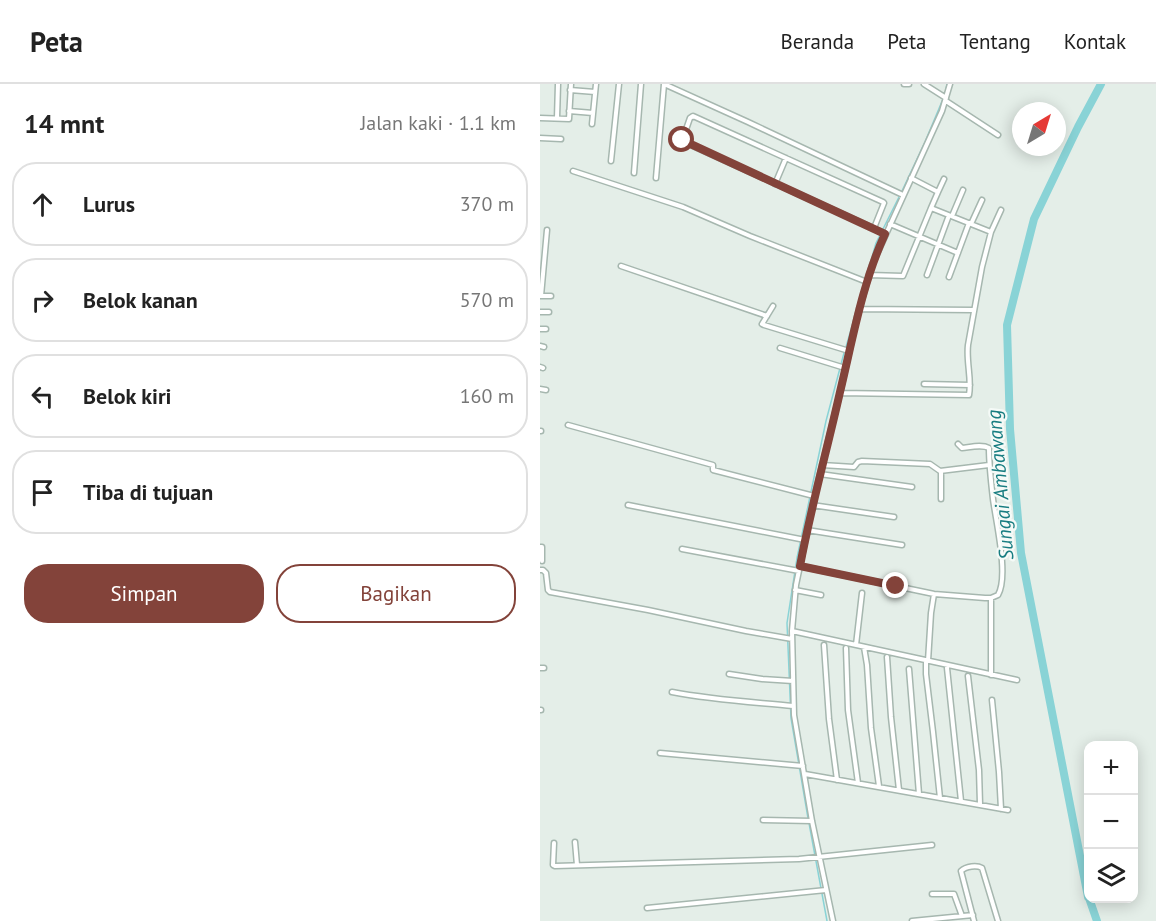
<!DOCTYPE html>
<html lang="id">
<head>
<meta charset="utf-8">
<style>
  :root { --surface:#fff; --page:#f6f6f6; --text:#222; --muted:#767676; --line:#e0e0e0; --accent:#83433a }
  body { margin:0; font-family:"PT Sans",sans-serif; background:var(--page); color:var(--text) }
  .controls { position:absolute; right:18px; bottom:18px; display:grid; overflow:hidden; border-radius:12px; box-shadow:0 3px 15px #0003 }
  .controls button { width:54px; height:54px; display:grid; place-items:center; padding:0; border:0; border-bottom:2px solid var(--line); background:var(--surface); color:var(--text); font:30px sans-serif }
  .compass { position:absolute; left:472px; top:18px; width:54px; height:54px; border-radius:50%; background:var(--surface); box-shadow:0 3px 15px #0003; rotate:38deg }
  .stop { position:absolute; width:18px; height:18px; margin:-14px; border:4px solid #83433a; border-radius:50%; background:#fff }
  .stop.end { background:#83433a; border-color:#fff; box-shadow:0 2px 6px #0008 }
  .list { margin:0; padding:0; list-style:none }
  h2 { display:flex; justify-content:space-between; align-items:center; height:78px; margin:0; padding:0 24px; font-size:26px }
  h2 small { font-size:20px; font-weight:400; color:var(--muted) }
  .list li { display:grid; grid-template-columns:39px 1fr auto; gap:18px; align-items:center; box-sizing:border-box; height:84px; margin:0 12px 12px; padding:0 12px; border:2px solid var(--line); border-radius:24px }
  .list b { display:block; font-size:22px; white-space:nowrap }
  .list em { font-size:20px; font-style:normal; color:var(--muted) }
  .actions { display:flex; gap:12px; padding:18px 24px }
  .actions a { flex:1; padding:14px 0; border:2px solid var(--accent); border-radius:24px; text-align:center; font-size:21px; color:var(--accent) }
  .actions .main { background:var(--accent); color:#fff }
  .icon { flex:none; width:33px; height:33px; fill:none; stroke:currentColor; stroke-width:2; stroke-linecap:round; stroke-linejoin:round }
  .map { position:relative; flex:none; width:616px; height:837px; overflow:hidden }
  header { display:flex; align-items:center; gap:36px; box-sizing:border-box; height:84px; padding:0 30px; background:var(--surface); border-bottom:2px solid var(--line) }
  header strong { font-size:28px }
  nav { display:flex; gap:33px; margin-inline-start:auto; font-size:21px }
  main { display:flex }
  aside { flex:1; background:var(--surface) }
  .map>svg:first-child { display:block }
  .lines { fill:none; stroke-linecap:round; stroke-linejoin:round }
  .stream { stroke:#89d3d6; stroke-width:1.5 }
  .river { stroke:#89d3d6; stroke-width:8 }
  .minor-casing { stroke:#a6b7af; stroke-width:7 }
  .minor { stroke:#fff; stroke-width:4 }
  .route { stroke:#83433a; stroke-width:8 }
  .labels { text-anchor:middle; stroke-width:4.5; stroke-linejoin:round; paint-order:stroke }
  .water-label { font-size:20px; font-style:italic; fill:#187d81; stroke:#f5faf7 }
</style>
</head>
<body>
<header>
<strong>Peta</strong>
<nav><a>Beranda</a><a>Peta</a><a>Tentang</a><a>Kontak</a></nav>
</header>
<main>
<aside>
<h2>14 mnt<small>Jalan kaki · 1.1 km</small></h2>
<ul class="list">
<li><svg class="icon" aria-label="ahead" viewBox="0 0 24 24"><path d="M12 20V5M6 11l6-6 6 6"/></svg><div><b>Lurus</b></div><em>370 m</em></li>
<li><svg class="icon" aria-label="right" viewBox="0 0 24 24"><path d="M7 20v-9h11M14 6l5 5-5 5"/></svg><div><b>Belok kanan</b></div><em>570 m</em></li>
<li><svg class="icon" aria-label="left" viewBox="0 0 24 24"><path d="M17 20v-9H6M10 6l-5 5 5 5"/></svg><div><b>Belok kiri</b></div><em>160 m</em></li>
<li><svg class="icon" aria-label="arrive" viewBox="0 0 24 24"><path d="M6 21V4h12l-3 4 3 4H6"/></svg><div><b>Tiba di tujuan</b></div></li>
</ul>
<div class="actions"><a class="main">Simpan</a><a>Bagikan</a></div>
</aside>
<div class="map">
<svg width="616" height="837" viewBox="0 0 616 837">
  <rect width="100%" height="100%" fill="#e4eee8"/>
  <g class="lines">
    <!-- stream -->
    <path class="stream" d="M 405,11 L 407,0
      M 362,107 L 385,58 L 403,15
      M 343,145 L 359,113
      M 326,194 L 336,159 L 340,151
      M 306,263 L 324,200
      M 268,734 L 251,634 L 247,539 L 257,474 L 286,337 L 304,269
      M 269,739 L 287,837"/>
    <!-- river -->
    <path class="river" d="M 548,813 L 481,469 L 470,345 L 467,241 L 494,135 L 538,43 L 561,0
      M 549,814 L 557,837"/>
    <!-- minor casing -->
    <g class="minor-casing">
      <path id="minor" d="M 124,0 L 208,38 L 363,111
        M 364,0 L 369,0
        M 384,0 L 406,14
        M 30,6 L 55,8
        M 406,17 L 458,51
        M 29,27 L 53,29
        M 0,34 L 29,35 L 31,0
        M 17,34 L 18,0
        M 52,40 L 56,0
        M 0,54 L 21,55
        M 71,77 L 79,0
        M 33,87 L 143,123 L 210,152 L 327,198
        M 94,89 L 101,0
        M 116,94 L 124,0
        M 371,94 L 398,108 L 391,124 L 451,148 L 461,126
        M 235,100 L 246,74
        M 398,108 L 404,95
        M 412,132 L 423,106
        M 350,140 L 418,169
        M 431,140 L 442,116
        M 334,144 L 344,119 L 343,118 L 153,32 L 150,34 L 142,57 L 346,150
        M 81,182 L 227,232
        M 329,191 L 363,192 L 391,124
        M 387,191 L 408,134
        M 409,193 L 429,139
        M 0,212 L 11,212
        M 1,212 L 7,146
        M 233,222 L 222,240 L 224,241 L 309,267
        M 319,225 L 433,226
        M 0,228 L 9,228
        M 0,245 L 6,245
        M 0,262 L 4,263
        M 240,264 L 305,284
        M 0,283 L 3,284
        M 384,300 L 430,301
        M 0,305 L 6,306
        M 300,309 L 429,311 C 432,295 426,278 428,261 L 442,183 L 451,148
        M 28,341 L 173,381 L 173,386 L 274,412
        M 0,347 L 1,347
        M 282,381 L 314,383 L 318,378 L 322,377 L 390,380 L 400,387 L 449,381
        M 401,387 L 401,415
        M 280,390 L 372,403
        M 88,421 L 265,456
        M 272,421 L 354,433
        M 267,446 L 362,461
        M 0,463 L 2,463 L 2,477
        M 142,465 L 259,487
        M 260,482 L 394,510 L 445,514 L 451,514 L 458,511 C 469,492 456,438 453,415 C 451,398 449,381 449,364 C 442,360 431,363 422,364 L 418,360
        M 0,486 L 3,486 L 6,489 L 8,506 L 10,508 L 108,526 L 206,547 L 252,555
        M 255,506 L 281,511
        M 252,547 L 477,596
        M 284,561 L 289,635 L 297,696
        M 316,561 L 322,509
        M 324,563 L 327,581 L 331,644 L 339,702
        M 306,564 L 308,626 L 318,699
        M 347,573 L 351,633 L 359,706
        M 386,576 L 386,590 L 393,648 L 400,714
        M 388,577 L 391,529 L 394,510
        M 0,584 L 4,584
        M 407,584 L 421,717
        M 369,585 L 379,710
        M 189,590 L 222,595 L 253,597
        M 451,591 L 451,514
        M 428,592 L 439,686 L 440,720
        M 132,608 C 173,616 213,618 253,622
        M 452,616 L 459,688 L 461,725
        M 0,626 L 1,626
        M 120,669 L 263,682
        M 265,690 L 468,726
        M 223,736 L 272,737
        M 35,758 L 37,781
        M 14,759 L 13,781 L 15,782 L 259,775 L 392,761
        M 392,810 L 414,810 L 422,832
        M 107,824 L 286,806
        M 293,837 L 272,737 L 254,631 L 252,547 L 256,501 L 274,414 L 300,309 L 317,233 L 332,181 L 402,27 L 410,0
        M 372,837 L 433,831
        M 434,837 L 421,787 C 426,782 437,781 442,784 L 458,837"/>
    </g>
    <!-- minor -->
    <use href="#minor" class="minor"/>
  </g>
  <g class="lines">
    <!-- route -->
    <path class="route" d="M 142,56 L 345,150 C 322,200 313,254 300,308 C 287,366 271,423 260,482 L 356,502"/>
  </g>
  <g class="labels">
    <!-- water labels -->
    <g class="water-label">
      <text transform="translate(460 401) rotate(-95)" y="7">Sungai Ambawang</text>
    </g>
  </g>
</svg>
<div class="controls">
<button>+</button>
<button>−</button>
<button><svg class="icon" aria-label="layers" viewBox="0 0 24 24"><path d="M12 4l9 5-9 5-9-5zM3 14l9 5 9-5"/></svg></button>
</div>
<svg class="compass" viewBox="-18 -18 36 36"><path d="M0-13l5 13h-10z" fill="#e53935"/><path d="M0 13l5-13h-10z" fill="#767676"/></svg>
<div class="stop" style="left:142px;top:56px"></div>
<div class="stop end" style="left:356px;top:502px"></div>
</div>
</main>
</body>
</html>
